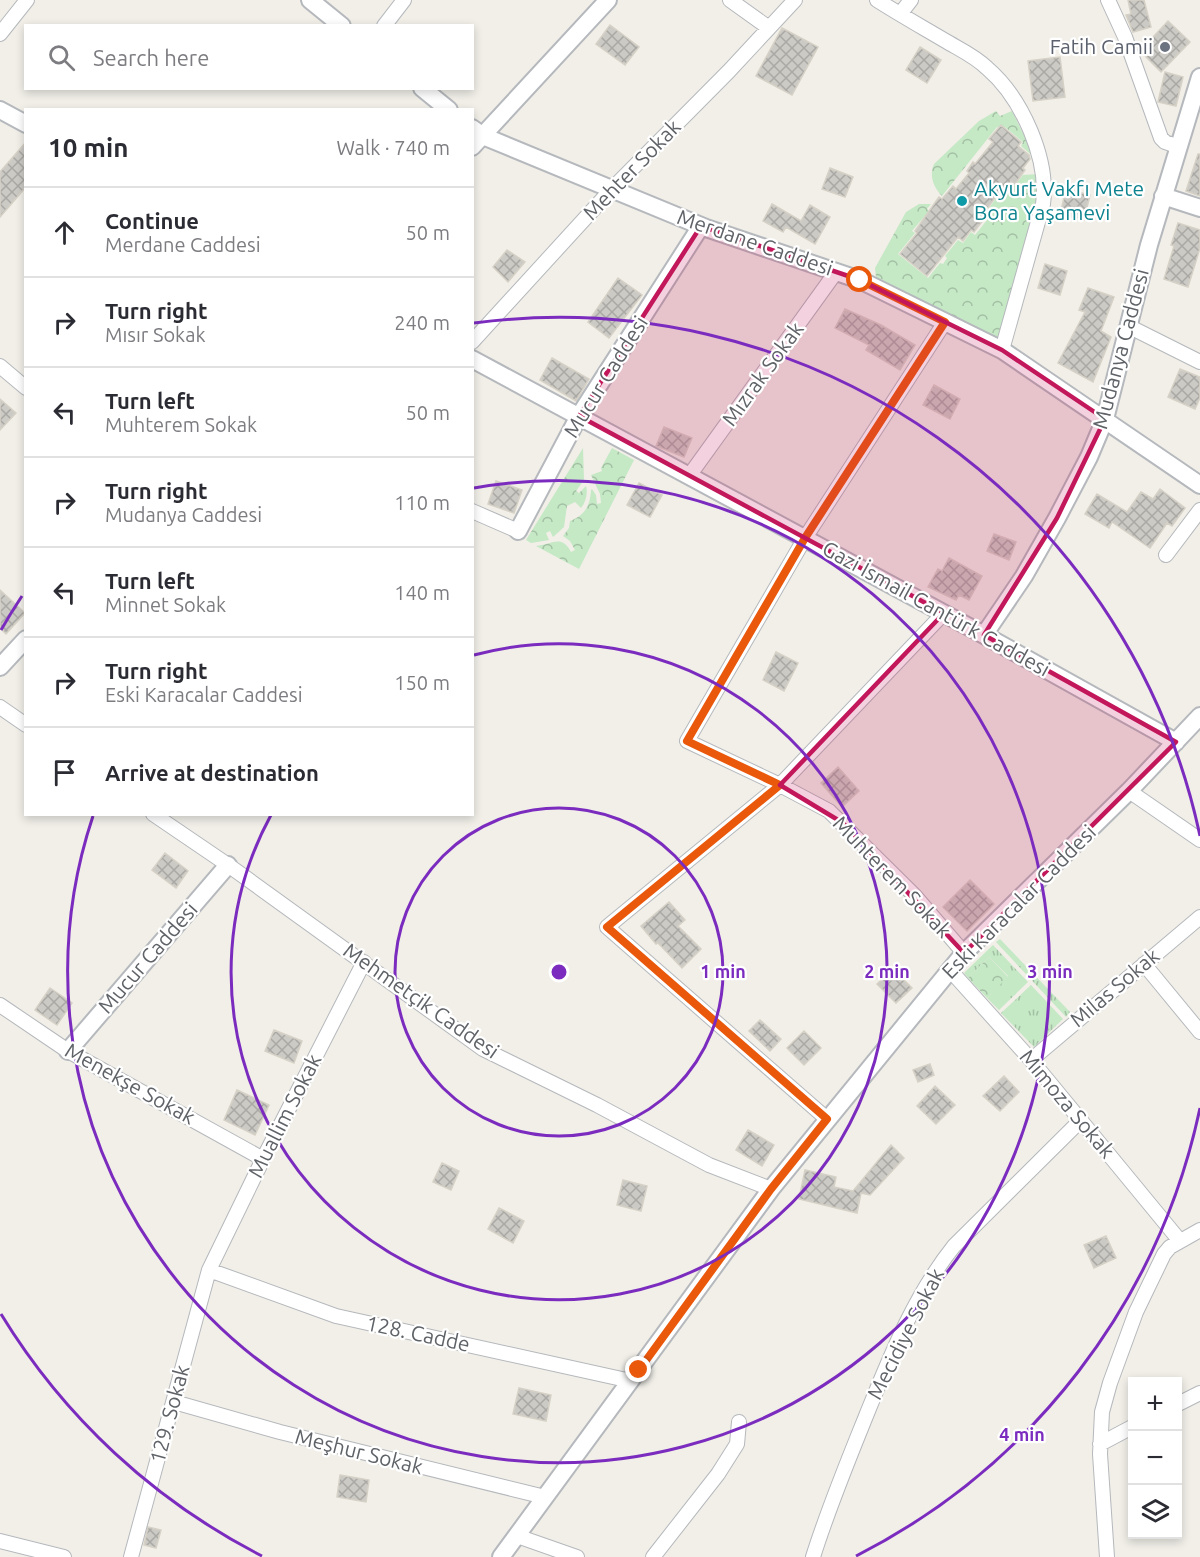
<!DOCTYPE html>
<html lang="en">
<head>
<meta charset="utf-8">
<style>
  :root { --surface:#fff; --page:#f7f7f7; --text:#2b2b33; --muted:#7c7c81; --line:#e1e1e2 }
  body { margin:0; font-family:Ubuntu,sans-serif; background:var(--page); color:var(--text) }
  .controls { position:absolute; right:18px; bottom:18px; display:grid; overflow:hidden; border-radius:0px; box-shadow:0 3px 9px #0003 }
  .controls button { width:54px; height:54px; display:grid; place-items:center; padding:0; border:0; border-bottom:2px solid var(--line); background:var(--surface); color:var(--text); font:30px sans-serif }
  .stop { position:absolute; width:18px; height:18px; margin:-14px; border:4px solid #ea580c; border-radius:50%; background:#fff }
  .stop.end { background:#ea580c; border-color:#fff; box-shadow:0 2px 6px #0008 }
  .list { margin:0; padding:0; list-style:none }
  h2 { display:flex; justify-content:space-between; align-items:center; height:78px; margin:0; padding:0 24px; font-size:26px }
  h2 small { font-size:20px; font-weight:400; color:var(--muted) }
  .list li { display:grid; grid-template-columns:39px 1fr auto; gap:18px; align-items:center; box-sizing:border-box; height:90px; padding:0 24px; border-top:2px solid var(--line) }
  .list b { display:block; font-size:22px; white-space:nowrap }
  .list p { margin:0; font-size:20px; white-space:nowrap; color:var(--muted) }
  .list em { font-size:20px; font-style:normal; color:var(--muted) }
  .icon { flex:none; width:33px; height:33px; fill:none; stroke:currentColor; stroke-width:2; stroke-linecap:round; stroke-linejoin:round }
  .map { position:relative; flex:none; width:1200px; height:1557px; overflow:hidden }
  .search { position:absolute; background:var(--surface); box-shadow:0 3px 9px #0003; left:24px; top:24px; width:450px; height:66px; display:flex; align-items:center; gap:15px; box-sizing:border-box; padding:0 21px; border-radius:0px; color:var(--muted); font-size:22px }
  .panel { position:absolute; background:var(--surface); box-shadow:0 3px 9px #0003; left:24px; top:108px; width:450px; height:708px; border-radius:0px }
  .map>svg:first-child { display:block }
  .grass { fill:url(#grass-tufts) }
  .forest { fill:url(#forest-crowns) }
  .building { fill:url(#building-cross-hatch); stroke:#d6d1c6; stroke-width:1.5 }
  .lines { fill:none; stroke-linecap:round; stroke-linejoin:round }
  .minor-casing { stroke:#b5b8bc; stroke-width:16 }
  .tertiary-casing { stroke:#b5b8bc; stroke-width:20 }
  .minor { stroke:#fff; stroke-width:14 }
  .tertiary { stroke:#fff; stroke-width:16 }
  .route { stroke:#ea580c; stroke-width:8 }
  .marked { fill:#c2185b; fill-opacity:0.2; stroke:#c2185b; stroke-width:4.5; stroke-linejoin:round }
  .ring { fill:none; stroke:#7b2cbf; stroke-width:3 }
  .worship-dot { fill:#6b7280; stroke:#fff; stroke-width:2 }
  .culture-dot { fill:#0f9aa8; stroke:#fff; stroke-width:2 }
  .labels { text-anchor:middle; stroke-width:4.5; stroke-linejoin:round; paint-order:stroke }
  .worship-label { font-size:21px; fill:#5b616d; stroke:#fff; text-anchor:end }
  .street-label { font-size:21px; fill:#5f6368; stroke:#fff }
  .culture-label { font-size:21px; fill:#0d838f; stroke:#fff; text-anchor:start }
  .centre { fill:#7b2cbf; stroke:#fff; stroke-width:3 }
  .ring-label { font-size:18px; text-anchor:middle; font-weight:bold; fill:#7b2cbf; stroke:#fff; stroke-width:4.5; stroke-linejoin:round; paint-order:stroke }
</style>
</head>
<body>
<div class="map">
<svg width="1200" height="1557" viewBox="0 0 1200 1557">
  <defs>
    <pattern id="grass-tufts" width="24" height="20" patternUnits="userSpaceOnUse" patternTransform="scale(1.5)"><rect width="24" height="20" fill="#c5e8c5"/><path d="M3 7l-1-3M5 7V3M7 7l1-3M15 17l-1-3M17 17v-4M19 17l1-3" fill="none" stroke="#a3c0a4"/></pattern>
    <pattern id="forest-crowns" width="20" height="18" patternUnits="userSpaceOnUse" patternTransform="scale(1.5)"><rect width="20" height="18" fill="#c5e8c5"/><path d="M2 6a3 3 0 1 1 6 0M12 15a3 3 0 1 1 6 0" fill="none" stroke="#a3c0a4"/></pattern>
    <pattern id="building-cross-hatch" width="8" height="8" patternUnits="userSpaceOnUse" patternTransform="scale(1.5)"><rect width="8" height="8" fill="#cccac5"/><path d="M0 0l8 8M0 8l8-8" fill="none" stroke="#a9a8a4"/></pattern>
  </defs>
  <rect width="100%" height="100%" fill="#f1efe8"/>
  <!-- grass -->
  <path class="grass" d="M 1000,939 L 1070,1012 L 1066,1017 L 996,942 Z
    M 993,945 L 1028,982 L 999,1010 L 987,998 L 1008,976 L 989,957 L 968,978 L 964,973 Z
    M 1031,985 L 1063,1019 L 1034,1047 L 1001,1013 Z"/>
  <!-- forest -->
  <path class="forest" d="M 996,111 L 1000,116 L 1012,111 L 1035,158 L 1021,146 L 1023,142 L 1005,127 L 1003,130 L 997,127 L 942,196 C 933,187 929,175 934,164 L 979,121 Z
    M 1039,174 L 1038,198 L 998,340 L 876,277 L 875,268 L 906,212 L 919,204 L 931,204 L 927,209 L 929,211 L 912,231 L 915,233 L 898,254 L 928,278 L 940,263 L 943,264 L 947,258 L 945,256 L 958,240 L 963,243 L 971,232 L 975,235 L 987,220 L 984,215 L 1002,190 L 1006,192 L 1012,183 L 1015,185 L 1023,175 Z
    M 583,448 L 584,480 L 576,491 L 579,493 L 586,486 C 588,493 586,502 581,508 L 575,502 L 567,506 L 564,527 L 553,537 L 550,531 L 546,533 L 549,540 L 531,543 L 526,540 Z
    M 612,448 L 634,460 L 579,569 L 536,546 C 552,544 562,534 571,552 L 575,550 L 570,541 L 563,536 L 569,528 L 570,521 C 585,515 590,506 591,490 L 592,489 L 596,495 L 597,504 L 601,503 L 600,494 L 591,475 L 602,471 L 601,468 Z
    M 989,957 L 1008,977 L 987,998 L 968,978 Z"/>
  <!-- building -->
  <path class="building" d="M 1128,0 L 1144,0 L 1151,27 L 1133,32 L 1126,15 L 1131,14 Z
    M 1168,21 L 1190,42 L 1161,72 L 1140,51 Z
    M 610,25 L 639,47 L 625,65 L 596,44 Z
    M 782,28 L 818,47 L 792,95 L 756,76 Z
    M 920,47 L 941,60 L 927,83 L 906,70 Z
    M 1060,57 L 1065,97 L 1033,101 L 1028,61 Z
    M 1165,72 L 1183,77 L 1176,106 L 1158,102 Z
    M 1001,125 L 1021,142 L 1018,146 L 1029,155 L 1030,159 L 1023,168 L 1025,170 L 1015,184 L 1011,181 L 1005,190 L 1002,188 L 982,216 L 984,219 L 974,232 L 971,230 L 963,241 L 958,237 L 927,276 L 900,254 L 917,233 L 915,231 L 939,197 L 942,199 L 953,186 L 956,189 L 969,173 L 967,171 L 973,162 L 975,164 L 993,142 L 989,139 Z
    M 26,142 L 26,187 L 0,217 L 0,172 Z
    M 1198,154 L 1200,154 L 1200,196 L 1186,191 Z
    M 830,168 L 853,177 L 845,197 L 822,189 Z
    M 1066,189 L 1090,195 L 1084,220 L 1060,215 Z
    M 772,204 L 801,221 L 810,205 L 830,217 L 815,244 L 786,227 L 783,232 L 763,221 Z
    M 1178,223 L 1200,230 L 1200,248 L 1188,287 L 1164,279 L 1174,246 L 1171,245 Z
    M 507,250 L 525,262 L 508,282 L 493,267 Z
    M 1045,264 L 1067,271 L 1060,295 L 1038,288 Z
    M 618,278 L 642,295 L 609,338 L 588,322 Z
    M 1088,288 L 1114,297 L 1101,331 L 1111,337 L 1093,382 L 1058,363 L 1085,312 L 1079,310 Z
    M 845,309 L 881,325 L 915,345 L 900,370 L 866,350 L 869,345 L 835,328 Z
    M 552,358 L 589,379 L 576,401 L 540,380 Z
    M 1180,369 L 1200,377 L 1200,398 L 1195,409 L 1168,397 Z
    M 934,385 L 960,399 L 950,419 L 923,405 Z
    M 0,399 L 16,413 L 0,430 Z
    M 664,427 L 692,438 L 684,457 L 656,446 Z
    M 496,481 L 522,490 L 514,513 L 488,504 Z
    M 639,483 L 662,495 L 650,517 L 627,505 Z
    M 1160,489 L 1185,508 L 1172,526 L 1167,523 L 1150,548 L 1112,522 L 1109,528 L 1085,514 L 1097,494 L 1127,512 L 1141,492 L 1153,499 Z
    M 994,534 L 1016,542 L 1009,560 L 987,551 Z
    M 949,558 L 982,576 L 969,600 L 959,595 L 956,600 L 928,587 L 938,569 L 942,571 Z
    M 0,590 L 25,613 L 6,634 L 0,628 Z
    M 776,652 L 798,663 L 784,691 L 763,680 Z
    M 838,767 L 859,791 L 842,807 L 821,783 Z
    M 165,853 L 188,871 L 176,888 L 152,870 Z
    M 970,880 L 994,904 L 967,931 L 943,907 Z
    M 669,902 L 685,920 L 678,926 L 701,949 L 682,968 L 658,943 L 656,944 L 641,926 Z
    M 893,969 L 912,988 L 896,1003 L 877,984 Z
    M 50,988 L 72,1003 L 57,1025 L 35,1010 Z
    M 760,1020 L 781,1039 L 770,1051 L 749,1031 Z
    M 274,1030 L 302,1041 L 294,1063 L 265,1051 Z
    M 804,1031 L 821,1048 L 804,1065 L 787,1048 Z
    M 930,1064 L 934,1075 L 918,1082 L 913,1070 Z
    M 1004,1076 L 1019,1092 L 1000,1111 L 983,1096 Z
    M 935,1086 L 955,1105 L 936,1124 L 917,1106 Z
    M 237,1090 L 269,1105 L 255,1135 L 224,1120 Z
    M 748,1130 L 774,1145 L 762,1166 L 736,1150 Z
    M 891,1145 L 904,1158 L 870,1195 L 861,1193 L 857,1213 L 799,1199 L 805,1170 L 836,1177 L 834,1187 L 853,1191 Z
    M 442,1163 L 459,1171 L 451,1190 L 433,1182 Z
    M 623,1180 L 647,1186 L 641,1211 L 617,1205 Z
    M 499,1208 L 524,1221 L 513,1243 L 488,1229 Z
    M 1106,1236 L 1116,1258 L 1094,1268 L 1084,1245 Z
    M 519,1388 L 551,1395 L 546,1421 L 513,1414 Z
    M 340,1475 L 369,1480 L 366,1502 L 337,1497 Z
    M 148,1527 L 161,1530 L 156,1548 L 144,1545 Z"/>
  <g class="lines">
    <!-- minor casing -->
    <g class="minor-casing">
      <path id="minor" d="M 730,0 L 769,28
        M 877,0 C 899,14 922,27 944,40 C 959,49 975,56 987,68 C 1022,98 1049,159 1043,204 L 1002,350
        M 1108,0 L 1125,37 L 1161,138 L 1165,142 L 1179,147
        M 900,14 L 911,0
        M 384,26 L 404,0
        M 0,34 L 27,0
        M 945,322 L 805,538 L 687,741 L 780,785 L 829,811 L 915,896 L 964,953
        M 1128,326 L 1200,362
        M 472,342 L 611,190 L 729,71 L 795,0
        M 0,366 L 26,388
        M 689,476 L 836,272
        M 472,511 L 518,531
        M 1166,555 L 1200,510
        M 0,707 L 26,725
        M 1129,791 L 1200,840
        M 153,814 L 228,865 L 483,1049 L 597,1105 L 709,1165 L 771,1189
        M 1144,964 L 1200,1032
        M 950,970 L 1031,1060 L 1180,1241
        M 0,1005 L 68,1051 L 263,1159
        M 1031,1060 L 1200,917
        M 827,1119 L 607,927 L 780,785 L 944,613
        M 209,1270 L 336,1316 L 631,1381
        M 174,1402 L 280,1432 L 545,1497
        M 1178,1404 L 1200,1393
        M 1100,1444 L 1132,1427
        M 517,1536 L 577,1557
        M 0,1541 L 64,1557
        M 131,1557 L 209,1270 L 263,1159 L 364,962
        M 653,1557 L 718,1474 L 737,1444 L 739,1422
        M 813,1557 C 828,1509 847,1463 866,1416 C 890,1357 914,1296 954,1246 L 1081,1120
        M 1107,1557 L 1100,1454 L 1102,1412 L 1110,1383 L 1136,1312 L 1164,1254 L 1170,1247 L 1200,1230"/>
    </g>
    <!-- tertiary casing -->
    <g class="tertiary-casing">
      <path id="tertiary" d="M 310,0 L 342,26
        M 422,88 L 449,110
        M 0,110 L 26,124
        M 472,128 L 483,136 L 706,228 L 860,280 L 1002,350 L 1200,485
        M 472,147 L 608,0
        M 1163,196 L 1200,208
        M 472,359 L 984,635 L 1176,742
        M 518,531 L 579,416 L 701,226
        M 984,635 L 1024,576 L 1057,518 L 1089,457 L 1105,419 L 1149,245 L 1200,77
        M 0,667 L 26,639
        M 68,1051 L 228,865
        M 501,1557 L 771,1189 L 950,970 L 964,953 L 1129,791 L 1200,716"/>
    </g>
    <!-- minor -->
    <use href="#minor" class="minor"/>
    <!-- tertiary -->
    <use href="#tertiary" class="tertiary"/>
  </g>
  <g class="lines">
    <!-- route -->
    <path class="route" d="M 639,1370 L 771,1189 L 827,1119 L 607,927 L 780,785 L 687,741 L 805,538 L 945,322 L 860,280"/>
  </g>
  <!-- marked area -->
  <path class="marked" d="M 701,226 L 860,280 L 1002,350 L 1105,419 L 1057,518 L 984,635 L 1176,742 L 964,953 L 843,823 L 780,785 L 944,613 L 579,416 Z"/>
  <!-- distance rings -->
  <g class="ring">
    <circle cx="559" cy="972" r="164"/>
    <path d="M474 655A328 328 0 1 1 271 815"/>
    <path d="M474 488A491 491 0 1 1 93 816"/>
    <path d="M1200 1108A655 655 0 0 1 856 1556M262 1556A655 655 0 0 1 1 1314M1 630A655 655 0 0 1 22 596M474 323A655 655 0 0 1 1200 836"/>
  </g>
  <!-- markers -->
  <circle class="worship-dot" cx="1165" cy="47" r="6"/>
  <circle class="culture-dot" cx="962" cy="201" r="6"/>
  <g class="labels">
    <!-- worship labels -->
    <g class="worship-label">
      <text x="1153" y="54">Fatih Camii</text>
    </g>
    <!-- street labels -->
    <g class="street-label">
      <text transform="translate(632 170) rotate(-46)" y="7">Mehter Sokak</text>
      <text transform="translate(755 243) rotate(19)" y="7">Merdane Caddesi</text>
      <text transform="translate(1121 349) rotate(-75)" y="7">Mudanya Caddesi</text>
      <text transform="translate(763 374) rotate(-54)" y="7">Mızrak Sokak</text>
      <text transform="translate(606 377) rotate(-58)" y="7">Mucur Caddesi</text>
      <text transform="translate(936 609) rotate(29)" y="7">Gazi İsmail Cantürk Caddesi</text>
      <text transform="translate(892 877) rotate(46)" y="7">Muhterem Sokak</text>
      <text transform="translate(1019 902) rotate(-45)" y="7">Eski Karacalar Caddesi</text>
      <text transform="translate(148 958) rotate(-49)" y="7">Mucur Caddesi</text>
      <text transform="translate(1115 988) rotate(-40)" y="7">Milas Sokak</text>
      <text transform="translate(421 1001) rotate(35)" y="7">Mehmetçik Caddesi</text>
      <text transform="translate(130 1084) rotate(29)" y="7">Menekşe Sokak</text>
      <text transform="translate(1067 1104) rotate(50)" y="7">Mimoza Sokak</text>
      <text transform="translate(285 1116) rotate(-63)" y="7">Muallim Sokak</text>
      <text transform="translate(418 1334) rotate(12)" y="7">128. Cadde</text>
      <text transform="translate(906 1334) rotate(-63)" y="7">Mecidiye Sokak</text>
      <text transform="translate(170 1414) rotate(-75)" y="7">129. Sokak</text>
      <text transform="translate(359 1452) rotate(14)" y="7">Meşhur Sokak</text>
    </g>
    <!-- culture labels -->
    <g class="culture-label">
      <text x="974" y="196">Akyurt Vakfı Mete<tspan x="974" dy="24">Bora Yaşamevi</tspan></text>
    </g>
  </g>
  <circle cx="559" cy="972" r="9" class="centre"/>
  <g class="ring-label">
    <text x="723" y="978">1 min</text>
    <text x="887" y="978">2 min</text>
    <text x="1050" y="978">3 min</text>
    <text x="1022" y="1441">4 min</text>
  </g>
</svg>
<div class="controls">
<button>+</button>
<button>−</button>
<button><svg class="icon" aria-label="layers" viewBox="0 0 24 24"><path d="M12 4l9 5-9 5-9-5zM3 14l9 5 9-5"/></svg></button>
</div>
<div class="stop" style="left:860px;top:280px"></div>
<div class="stop end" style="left:639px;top:1370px"></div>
<div class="search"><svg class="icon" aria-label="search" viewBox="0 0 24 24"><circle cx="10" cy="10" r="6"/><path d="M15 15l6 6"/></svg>Search here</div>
<section class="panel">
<h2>10 min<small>Walk · 740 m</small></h2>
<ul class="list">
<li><svg class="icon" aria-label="ahead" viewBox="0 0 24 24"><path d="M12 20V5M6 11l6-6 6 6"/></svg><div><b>Continue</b><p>Merdane Caddesi</p></div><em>50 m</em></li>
<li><svg class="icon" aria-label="right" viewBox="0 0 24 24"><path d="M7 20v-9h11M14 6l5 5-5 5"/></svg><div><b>Turn right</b><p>Mısır Sokak</p></div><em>240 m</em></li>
<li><svg class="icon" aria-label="left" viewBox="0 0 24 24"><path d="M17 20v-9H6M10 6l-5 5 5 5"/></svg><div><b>Turn left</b><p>Muhterem Sokak</p></div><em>50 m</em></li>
<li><svg class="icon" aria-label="right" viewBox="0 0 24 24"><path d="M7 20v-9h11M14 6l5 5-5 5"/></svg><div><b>Turn right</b><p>Mudanya Caddesi</p></div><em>110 m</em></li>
<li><svg class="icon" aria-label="left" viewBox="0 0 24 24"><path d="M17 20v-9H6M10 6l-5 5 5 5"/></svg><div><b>Turn left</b><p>Minnet Sokak</p></div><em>140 m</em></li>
<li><svg class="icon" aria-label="right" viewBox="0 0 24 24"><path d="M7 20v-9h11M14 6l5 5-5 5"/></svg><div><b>Turn right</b><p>Eski Karacalar Caddesi</p></div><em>150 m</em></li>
<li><svg class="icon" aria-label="arrive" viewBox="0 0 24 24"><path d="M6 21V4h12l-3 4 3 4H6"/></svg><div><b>Arrive at destination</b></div></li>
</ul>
</section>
</div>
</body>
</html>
